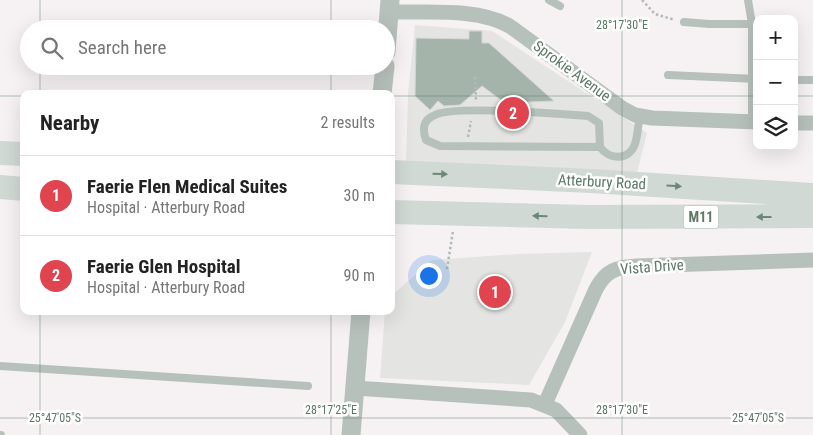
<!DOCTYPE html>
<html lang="en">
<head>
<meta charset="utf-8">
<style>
  :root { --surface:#fff; --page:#f6f6f6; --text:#222; --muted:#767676; --line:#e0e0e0; --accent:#db2777 }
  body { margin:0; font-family:"Roboto Condensed",sans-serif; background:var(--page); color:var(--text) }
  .controls { position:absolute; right:15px; top:15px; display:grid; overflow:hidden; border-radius:10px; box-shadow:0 5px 20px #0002 }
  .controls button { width:45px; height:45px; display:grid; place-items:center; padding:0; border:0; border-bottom:1px solid var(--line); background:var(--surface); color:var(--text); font:25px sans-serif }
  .you { position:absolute; left:428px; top:275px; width:18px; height:18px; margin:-12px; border:4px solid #fff; border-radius:50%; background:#1a73e8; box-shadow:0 0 0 8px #1a73e833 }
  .badge { display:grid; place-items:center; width:32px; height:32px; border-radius:50%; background:var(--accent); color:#fff; font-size:16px; font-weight:700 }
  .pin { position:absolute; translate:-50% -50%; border:2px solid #fff; box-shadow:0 1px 5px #0006 }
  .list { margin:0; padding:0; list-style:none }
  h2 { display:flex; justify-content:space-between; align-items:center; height:65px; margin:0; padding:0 20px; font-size:21px }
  h2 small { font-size:16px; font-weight:400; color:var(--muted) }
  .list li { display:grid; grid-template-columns:32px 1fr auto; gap:15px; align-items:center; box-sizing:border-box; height:80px; padding:0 20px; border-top:1px solid var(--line) }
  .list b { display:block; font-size:19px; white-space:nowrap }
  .list p { margin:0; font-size:16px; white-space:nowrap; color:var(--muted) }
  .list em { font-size:16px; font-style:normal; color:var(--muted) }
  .icon { flex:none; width:28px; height:28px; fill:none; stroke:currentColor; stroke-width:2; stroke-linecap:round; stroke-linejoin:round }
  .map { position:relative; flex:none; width:813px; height:435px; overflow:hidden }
  .search { position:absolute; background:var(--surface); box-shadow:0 5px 20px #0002; left:20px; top:20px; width:375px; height:55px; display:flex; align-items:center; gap:12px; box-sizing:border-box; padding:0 18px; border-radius:28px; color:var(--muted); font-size:19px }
  .panel { position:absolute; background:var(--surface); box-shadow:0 5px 20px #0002; left:20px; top:90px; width:375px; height:225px; border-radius:10px }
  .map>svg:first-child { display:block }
  .built { fill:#e4e4e2 }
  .building { fill:#a5b4aa; stroke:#d7d5d5 }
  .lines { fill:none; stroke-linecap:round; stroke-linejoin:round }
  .path { stroke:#b2bab5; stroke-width:2.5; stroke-dasharray:2.5 2.5; stroke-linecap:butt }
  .service { stroke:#b7c1bb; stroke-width:8 }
  .minor { stroke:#b7c1bb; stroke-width:15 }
  .tertiary { stroke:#b7c1bb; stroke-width:19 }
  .primary { stroke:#d1d9d4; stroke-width:24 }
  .oneway { fill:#6e8776 }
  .ticks { fill:none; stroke:#5c7866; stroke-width:1; stroke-opacity:0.45 }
  .labels { text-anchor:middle; stroke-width:5; stroke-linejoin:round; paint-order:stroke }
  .shield { fill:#fff; stroke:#8da094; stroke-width:1 }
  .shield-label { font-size:14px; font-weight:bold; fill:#5c7866 }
  .street-label { font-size:15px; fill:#5c7866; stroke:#fff }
  .ticks-label { font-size:12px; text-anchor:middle; fill:#5c7866; stroke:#fff; stroke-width:5; stroke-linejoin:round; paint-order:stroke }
</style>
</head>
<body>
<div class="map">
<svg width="813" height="435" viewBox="0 0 813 435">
  <rect width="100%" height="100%" fill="#f6f2f3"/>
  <!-- built -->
  <path class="built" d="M 415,25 L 492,31 L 647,133 L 637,173 L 406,166 L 408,94 Z
    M 592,252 L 565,322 L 529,385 L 380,378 L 385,311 L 391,311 L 391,296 L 432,260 L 517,254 Z"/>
  <!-- building -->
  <path class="building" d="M 469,31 L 482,31 L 482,43 L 489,43 L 554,101 L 505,103 L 482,86 L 460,105 L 444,106 L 438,101 L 430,110 L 415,96 L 416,38 L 469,39 Z"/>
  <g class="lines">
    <!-- path -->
    <path class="path" d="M 642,0 L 655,14 L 675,20
      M 475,77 L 476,101
      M 468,137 L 471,121
      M 447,269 L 453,231"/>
    <!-- service -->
    <path class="service" d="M 549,0 L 560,6
      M 748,0 L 752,24 L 752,122
      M 684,22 L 709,24 L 757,24
      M 668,75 L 757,79
      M 794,80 L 813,80
      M 600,147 L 599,123 L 588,116 C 561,114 454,105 435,115 C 423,120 422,128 426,140 L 440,146 L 600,147 C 609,160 629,161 635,144 C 638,135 638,125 640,116
      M 0,366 L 308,386
      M 0,435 L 1,435"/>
    <!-- minor -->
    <path class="minor" d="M 389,12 C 426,13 479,7 511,27 L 622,108 L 635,115 L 652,118 L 757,122
      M 794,123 L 813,123
      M 355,388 L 531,400 L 556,410 L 580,435
      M 545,404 L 596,289 C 606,270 617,267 637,266 L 813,260"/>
    <!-- tertiary -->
    <path class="tertiary" d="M 386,52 L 390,0
      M 382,94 L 385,66
      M 351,435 L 361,311"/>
    <!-- primary -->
    <path class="primary" d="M 0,153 L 24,154
      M 391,172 L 591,181 L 813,195
      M 0,187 L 24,189
      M 391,212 L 588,217 L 813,216"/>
  </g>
  <!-- one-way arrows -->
  <defs><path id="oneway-solid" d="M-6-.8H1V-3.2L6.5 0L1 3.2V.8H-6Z" transform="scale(1.25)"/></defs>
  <g class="oneway">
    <use href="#oneway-solid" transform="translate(440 174) rotate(2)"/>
    <use href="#oneway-solid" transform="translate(674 186) rotate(4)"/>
    <use href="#oneway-solid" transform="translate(540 216) rotate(-179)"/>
    <use href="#oneway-solid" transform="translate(764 217) rotate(180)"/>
  </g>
  <!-- ticks -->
  <path class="ticks" d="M 40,0 L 40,29M 331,0 L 331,29M 622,0 L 622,435M 40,66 L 40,94M 331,66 L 331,94M 0,96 L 24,96M 391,96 L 757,96M 794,96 L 813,96M 40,311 L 40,435M 331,311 L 331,435M 0,418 L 813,418"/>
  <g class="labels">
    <!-- shield labels -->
    <rect class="shield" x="683.5" y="205.5" width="35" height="23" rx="4"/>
    <g class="shield-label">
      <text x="701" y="222">M11</text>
    </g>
    <!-- street labels -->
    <g class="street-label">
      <text transform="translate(572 71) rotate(36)" y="5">Sprokie Avenue</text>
      <text transform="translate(602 182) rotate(3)" y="5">Atterbury Road</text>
      <text transform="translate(652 267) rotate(-4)" y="5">Vista Drive</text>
    </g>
  </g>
  <g class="ticks-label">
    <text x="622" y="29">28°17'30"E</text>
    <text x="331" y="414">28°17'25"E</text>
    <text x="622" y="414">28°17'30"E</text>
    <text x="55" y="422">25°47'05"S</text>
    <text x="758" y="422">25°47'05"S</text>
  </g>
</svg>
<div class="controls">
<button>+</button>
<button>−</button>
<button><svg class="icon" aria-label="layers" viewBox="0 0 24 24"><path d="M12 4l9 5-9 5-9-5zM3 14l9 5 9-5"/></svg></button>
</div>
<div class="you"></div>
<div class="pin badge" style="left:495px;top:292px;background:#e0444e">1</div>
<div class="pin badge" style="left:513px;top:113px;background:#e0444e">2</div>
<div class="search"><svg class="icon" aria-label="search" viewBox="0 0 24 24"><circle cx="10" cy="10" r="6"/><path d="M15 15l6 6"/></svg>Search here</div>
<section class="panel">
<h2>Nearby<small>2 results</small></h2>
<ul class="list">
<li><span class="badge" style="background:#e0444e">1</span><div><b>Faerie Flen Medical Suites</b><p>Hospital · Atterbury Road</p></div><em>30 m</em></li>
<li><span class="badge" style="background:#e0444e">2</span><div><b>Faerie Glen Hospital</b><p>Hospital · Atterbury Road</p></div><em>90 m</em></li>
</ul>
</section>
</div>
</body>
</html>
